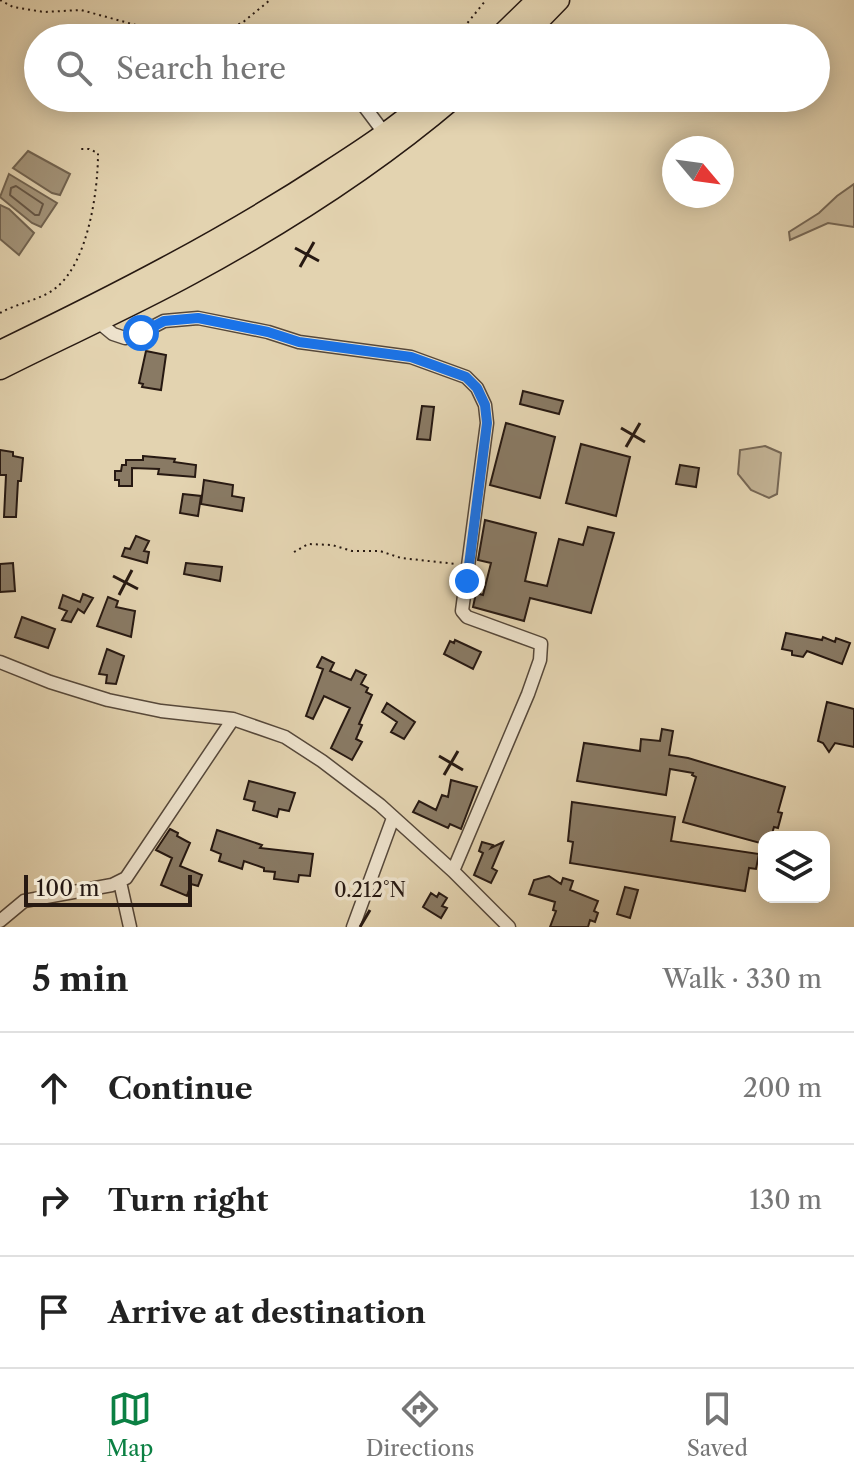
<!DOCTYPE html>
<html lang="en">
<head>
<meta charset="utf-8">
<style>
  :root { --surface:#fff; --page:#f6f6f6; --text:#222; --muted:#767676; --line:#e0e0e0; --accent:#0b8043 }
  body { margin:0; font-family:"Libre Caslon Text",serif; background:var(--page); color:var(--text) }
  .controls { position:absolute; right:24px; bottom:24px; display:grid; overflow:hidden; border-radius:16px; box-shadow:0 4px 20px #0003 }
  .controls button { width:72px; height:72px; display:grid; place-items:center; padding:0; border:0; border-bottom:2px solid var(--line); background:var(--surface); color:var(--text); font:40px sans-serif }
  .compass { position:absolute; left:662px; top:136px; width:72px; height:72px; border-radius:50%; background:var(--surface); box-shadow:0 4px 20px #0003; rotate:119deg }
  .scale { position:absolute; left:24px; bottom:20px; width:168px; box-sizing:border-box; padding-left:8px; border:4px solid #271912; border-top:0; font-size:22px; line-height:28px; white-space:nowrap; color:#271912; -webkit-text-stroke:6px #ede2cc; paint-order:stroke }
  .stop { position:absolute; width:24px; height:24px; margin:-18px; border:6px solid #1a73e8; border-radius:50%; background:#fff }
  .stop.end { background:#1a73e8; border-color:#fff; box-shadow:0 2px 8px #0008 }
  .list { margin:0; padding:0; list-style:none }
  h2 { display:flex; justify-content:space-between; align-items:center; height:104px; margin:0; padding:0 32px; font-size:34px }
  h2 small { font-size:26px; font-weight:400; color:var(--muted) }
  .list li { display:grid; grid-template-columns:52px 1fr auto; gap:24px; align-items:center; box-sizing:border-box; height:112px; padding:0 32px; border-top:2px solid var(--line) }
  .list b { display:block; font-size:30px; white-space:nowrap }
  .list em { font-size:26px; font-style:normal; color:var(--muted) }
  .icon { flex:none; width:44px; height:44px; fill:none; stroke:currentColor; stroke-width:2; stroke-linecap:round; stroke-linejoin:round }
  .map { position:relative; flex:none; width:854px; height:927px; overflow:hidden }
  .search { position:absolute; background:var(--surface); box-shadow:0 4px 20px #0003; left:24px; right:24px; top:24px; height:88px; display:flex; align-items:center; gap:20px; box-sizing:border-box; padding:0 28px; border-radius:44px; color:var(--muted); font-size:30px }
  .sheet { height:440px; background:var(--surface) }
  nav { display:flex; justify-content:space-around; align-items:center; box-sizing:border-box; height:112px; border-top:2px solid var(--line); background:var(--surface); font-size:22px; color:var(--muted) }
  nav a { display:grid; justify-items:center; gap:4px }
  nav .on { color:var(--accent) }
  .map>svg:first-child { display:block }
  .green { fill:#c3b395; stroke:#756654; stroke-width:2 }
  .water { fill:#a3947a; stroke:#716350; stroke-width:2 }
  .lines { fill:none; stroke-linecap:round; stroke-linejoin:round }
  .shore { stroke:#655646; stroke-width:2 }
  .building { fill:#897a64; stroke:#271912; stroke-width:2 }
  .minor-casing { stroke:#56483a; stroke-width:15 }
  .trunk-casing { stroke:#271912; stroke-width:23 }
  .path { stroke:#271912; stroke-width:2; stroke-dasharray:2 4; stroke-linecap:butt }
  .minor { stroke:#ede2cc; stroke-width:12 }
  .trunk { stroke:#e3d3b0; stroke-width:20 }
  .route { stroke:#1a73e8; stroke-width:10 }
  .ticks { fill:none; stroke:#271912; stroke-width:3 }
  .ticks-label { font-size:20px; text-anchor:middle; fill:#271912; stroke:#ede2cc; stroke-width:7; stroke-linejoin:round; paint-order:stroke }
</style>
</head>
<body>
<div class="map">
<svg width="854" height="927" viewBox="0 0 854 927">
  <rect width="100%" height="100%" fill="#e3d3b0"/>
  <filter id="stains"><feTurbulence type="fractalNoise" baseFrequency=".0025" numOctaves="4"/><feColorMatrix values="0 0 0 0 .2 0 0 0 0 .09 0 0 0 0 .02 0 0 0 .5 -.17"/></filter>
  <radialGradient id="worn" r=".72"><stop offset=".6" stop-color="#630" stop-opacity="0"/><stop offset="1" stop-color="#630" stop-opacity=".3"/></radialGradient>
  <!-- green -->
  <path class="green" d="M 854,184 L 854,227 L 828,223 L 790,240 L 789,232 L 819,213 L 837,196 Z
    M 765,446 L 781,453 L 777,494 L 769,498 L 751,490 L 738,474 L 740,450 Z"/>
  <!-- water -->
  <path class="water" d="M 28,151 L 70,174 L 60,195 L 52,193 L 13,168 Z
    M 9,174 L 57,203 L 41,227 L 32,223 L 0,197 Z
    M 0,205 L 9,209 L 34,233 L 19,255 L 0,239 Z"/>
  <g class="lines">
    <!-- shore -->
    <path class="shore" d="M 16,186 L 43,204 L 39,215 L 35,215 L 10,195 L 11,188 Z"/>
  </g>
  <!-- building -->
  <path class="building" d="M 146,351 L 166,355 L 161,390 L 142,387 L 143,384 L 139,383 Z
    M 523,391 L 563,401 L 559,414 L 520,404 Z
    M 422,406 L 434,407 L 430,440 L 417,439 Z
    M 506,423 L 555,437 L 540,498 L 490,485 Z
    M 581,444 L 630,457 L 616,516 L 566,503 Z
    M 0,450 L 13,452 L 13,456 L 23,458 L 21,481 L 18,481 L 16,517 L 4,517 L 6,475 L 0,475 Z
    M 143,456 L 175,459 L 174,462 L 196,465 L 195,477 L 158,474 L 159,469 L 132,468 L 132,486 L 119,486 L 119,480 L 115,480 L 115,471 L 121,471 L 122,465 L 126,465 L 126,460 L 143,460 Z
    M 680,465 L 699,468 L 696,487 L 676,484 Z
    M 204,480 L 233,485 L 232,496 L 244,498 L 242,511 L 201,504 Z
    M 183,494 L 201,496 L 198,516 L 180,513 Z
    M 485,520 L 536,533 L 525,581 L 547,586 L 559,539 L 583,545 L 588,527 L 614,533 L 591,613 L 530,598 L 524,621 L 473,607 L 476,593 L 483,595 L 491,563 L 478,560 Z
    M 136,536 L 149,541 L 144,551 L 149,552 L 147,563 L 122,556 L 125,548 L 130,549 Z
    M 13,563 L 15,591 L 0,592 L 0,564 Z
    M 186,563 L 222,567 L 220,581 L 184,574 Z
    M 83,594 L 93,598 L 84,613 L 78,609 L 71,622 L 62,620 L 67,611 L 59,608 L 63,595 L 80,602 Z
    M 108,597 L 118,601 L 116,607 L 135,611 L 131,637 L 97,626 Z
    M 22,617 L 55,629 L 48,648 L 15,637 Z
    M 786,633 L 822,640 L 823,637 L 835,642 L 836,638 L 850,643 L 842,664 L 807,651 L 803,657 L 792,655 L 792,651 L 782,649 Z
    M 455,640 L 481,652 L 473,669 L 444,654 L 450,641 L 454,643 Z
    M 107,649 L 124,656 L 116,684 L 106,683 L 107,675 L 99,674 Z
    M 322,657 L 334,663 L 330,671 L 351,680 L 356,670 L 366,675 L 361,684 L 368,688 L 366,692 L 372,695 L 359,724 L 362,725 L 356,739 L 362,742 L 352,760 L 331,748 L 350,708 L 324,696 L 313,719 L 306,716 L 323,669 L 317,667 Z
    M 827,702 L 854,709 L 854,747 L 835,743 L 829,752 L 823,743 L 818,741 Z
    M 387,703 L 415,722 L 404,739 L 391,732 L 397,722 L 382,712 Z
    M 662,729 L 673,731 L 669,755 L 688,758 L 785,787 L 778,812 L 782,813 L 778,828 L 774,827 L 771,837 L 764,837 L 764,844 L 683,822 L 696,777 L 692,775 L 693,773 L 670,769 L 666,795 L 577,781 L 584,743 L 640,751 L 641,739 L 660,741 Z
    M 451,780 L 477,787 L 461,829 L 450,824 L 448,828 L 413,812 L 419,801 L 436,810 L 442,795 L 448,797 Z
    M 249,781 L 295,793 L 289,811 L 279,809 L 277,817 L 253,810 L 255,802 L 244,799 Z
    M 572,802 L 675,817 L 671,841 L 759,854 L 756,869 L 749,868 L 745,891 L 570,863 L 573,842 L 568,841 Z
    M 170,829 L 178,833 L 177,836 L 190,843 L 180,866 L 202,875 L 198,886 L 191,884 L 187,896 L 161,885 L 172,858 L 156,850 Z
    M 217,830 L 262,845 L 260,848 L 313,854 L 310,876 L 299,875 L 298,882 L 274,879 L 275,872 L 264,871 L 264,868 L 244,861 L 242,869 L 219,861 L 221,854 L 211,850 Z
    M 482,842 L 493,845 L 491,848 L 503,842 L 492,868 L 497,871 L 491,883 L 474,875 L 483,853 L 479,851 Z
    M 549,876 L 561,884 L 563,878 L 573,881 L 570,890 L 598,901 L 594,911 L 598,913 L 595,922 L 590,920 L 588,927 L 550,927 L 556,911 L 553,910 L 555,902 L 529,894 L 534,880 Z
    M 625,887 L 638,890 L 630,918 L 617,914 Z
    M 431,893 L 437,897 L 439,893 L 447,898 L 442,906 L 447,908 L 441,918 L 423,907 Z"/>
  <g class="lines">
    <!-- minor casing -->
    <g class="minor-casing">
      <path id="minor" d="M 358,98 L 385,134
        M 96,320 L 113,334 L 125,338 L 141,333 L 164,321 L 198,318 L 268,332 L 299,342 L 411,357 L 466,377 L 477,388 L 485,405 L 487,423 L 462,611 L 467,617 L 541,644 L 540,660 L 528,694 L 453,871
        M 0,662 L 50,682 L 108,700 L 161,711 L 233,719 L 285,737 L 322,761 L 380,805 L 453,871 L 509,927
        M 120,882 L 130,927
        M 0,921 L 24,901 L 112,885 L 126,878 L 233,719
        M 353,927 L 393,818"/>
    </g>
    <!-- trunk casing -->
    <g class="trunk-casing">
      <path id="trunk" d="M 498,38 L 537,0
        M 522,38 L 559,0
        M 0,351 C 112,297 222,241 326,173 C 362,150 397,127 430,98
        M 0,369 C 63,337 129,308 191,274 C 285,223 373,167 454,98"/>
    </g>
    <!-- path -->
    <path class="path" d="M 0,0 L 13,7 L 44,12 L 81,10 L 176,36 L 204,36 L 242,23 L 270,0
      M 449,38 L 465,26 L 486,0
      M 0,313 C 17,303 42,300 57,287 C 88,261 98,192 98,153 L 89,149 L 80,149
      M 294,552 L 308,544 L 332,545 L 352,551 L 380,551 L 401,558 L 456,564"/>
    <!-- minor -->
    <use href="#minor" class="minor"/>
    <!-- trunk -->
    <use href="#trunk" class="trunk"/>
  </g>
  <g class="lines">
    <!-- route -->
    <path class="route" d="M 141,333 L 164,321 L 198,318 L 268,332 L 299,342 L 411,357 L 466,377 L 477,388 L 485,405 L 487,423 L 467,581"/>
  </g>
  <!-- ticks -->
  <path class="ticks" d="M 295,248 L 319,261M 300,267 L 314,242M 621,428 L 645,442M 626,447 L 640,423M 113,576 L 138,589M 119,595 L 132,570M 439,756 L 463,770M 444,775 L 458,751M 360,927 L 370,910"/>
  <g class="ticks-label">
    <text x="370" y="897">0.212°N</text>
  </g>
  <rect width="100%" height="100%" filter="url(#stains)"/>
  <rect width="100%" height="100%" fill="url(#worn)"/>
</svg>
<div class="controls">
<button><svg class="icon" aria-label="layers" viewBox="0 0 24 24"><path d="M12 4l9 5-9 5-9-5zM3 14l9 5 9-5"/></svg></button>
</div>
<svg class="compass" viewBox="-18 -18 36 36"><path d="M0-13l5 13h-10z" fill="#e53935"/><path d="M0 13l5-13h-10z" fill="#767676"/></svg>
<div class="scale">100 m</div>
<div class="stop" style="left:141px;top:333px"></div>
<div class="stop end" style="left:467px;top:581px"></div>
<div class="search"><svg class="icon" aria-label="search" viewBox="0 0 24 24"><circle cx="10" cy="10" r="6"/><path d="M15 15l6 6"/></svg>Search here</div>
</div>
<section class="sheet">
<h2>5 min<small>Walk · 330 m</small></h2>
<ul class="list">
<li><svg class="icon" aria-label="ahead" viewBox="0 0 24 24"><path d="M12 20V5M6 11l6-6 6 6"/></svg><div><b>Continue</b></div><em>200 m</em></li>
<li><svg class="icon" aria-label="right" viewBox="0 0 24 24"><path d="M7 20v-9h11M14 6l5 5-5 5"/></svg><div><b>Turn right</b></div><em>130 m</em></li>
<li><svg class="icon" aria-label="arrive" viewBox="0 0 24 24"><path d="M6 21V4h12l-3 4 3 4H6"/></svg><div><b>Arrive at destination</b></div></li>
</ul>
</section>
<nav>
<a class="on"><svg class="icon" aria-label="map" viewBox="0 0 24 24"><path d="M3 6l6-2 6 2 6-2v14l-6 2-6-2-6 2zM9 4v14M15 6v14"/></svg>Map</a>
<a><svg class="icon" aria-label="directions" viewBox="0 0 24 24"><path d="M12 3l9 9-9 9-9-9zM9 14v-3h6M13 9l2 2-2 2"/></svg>Directions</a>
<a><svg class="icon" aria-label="saved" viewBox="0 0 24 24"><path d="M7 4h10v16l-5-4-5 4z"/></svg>Saved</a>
</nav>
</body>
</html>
